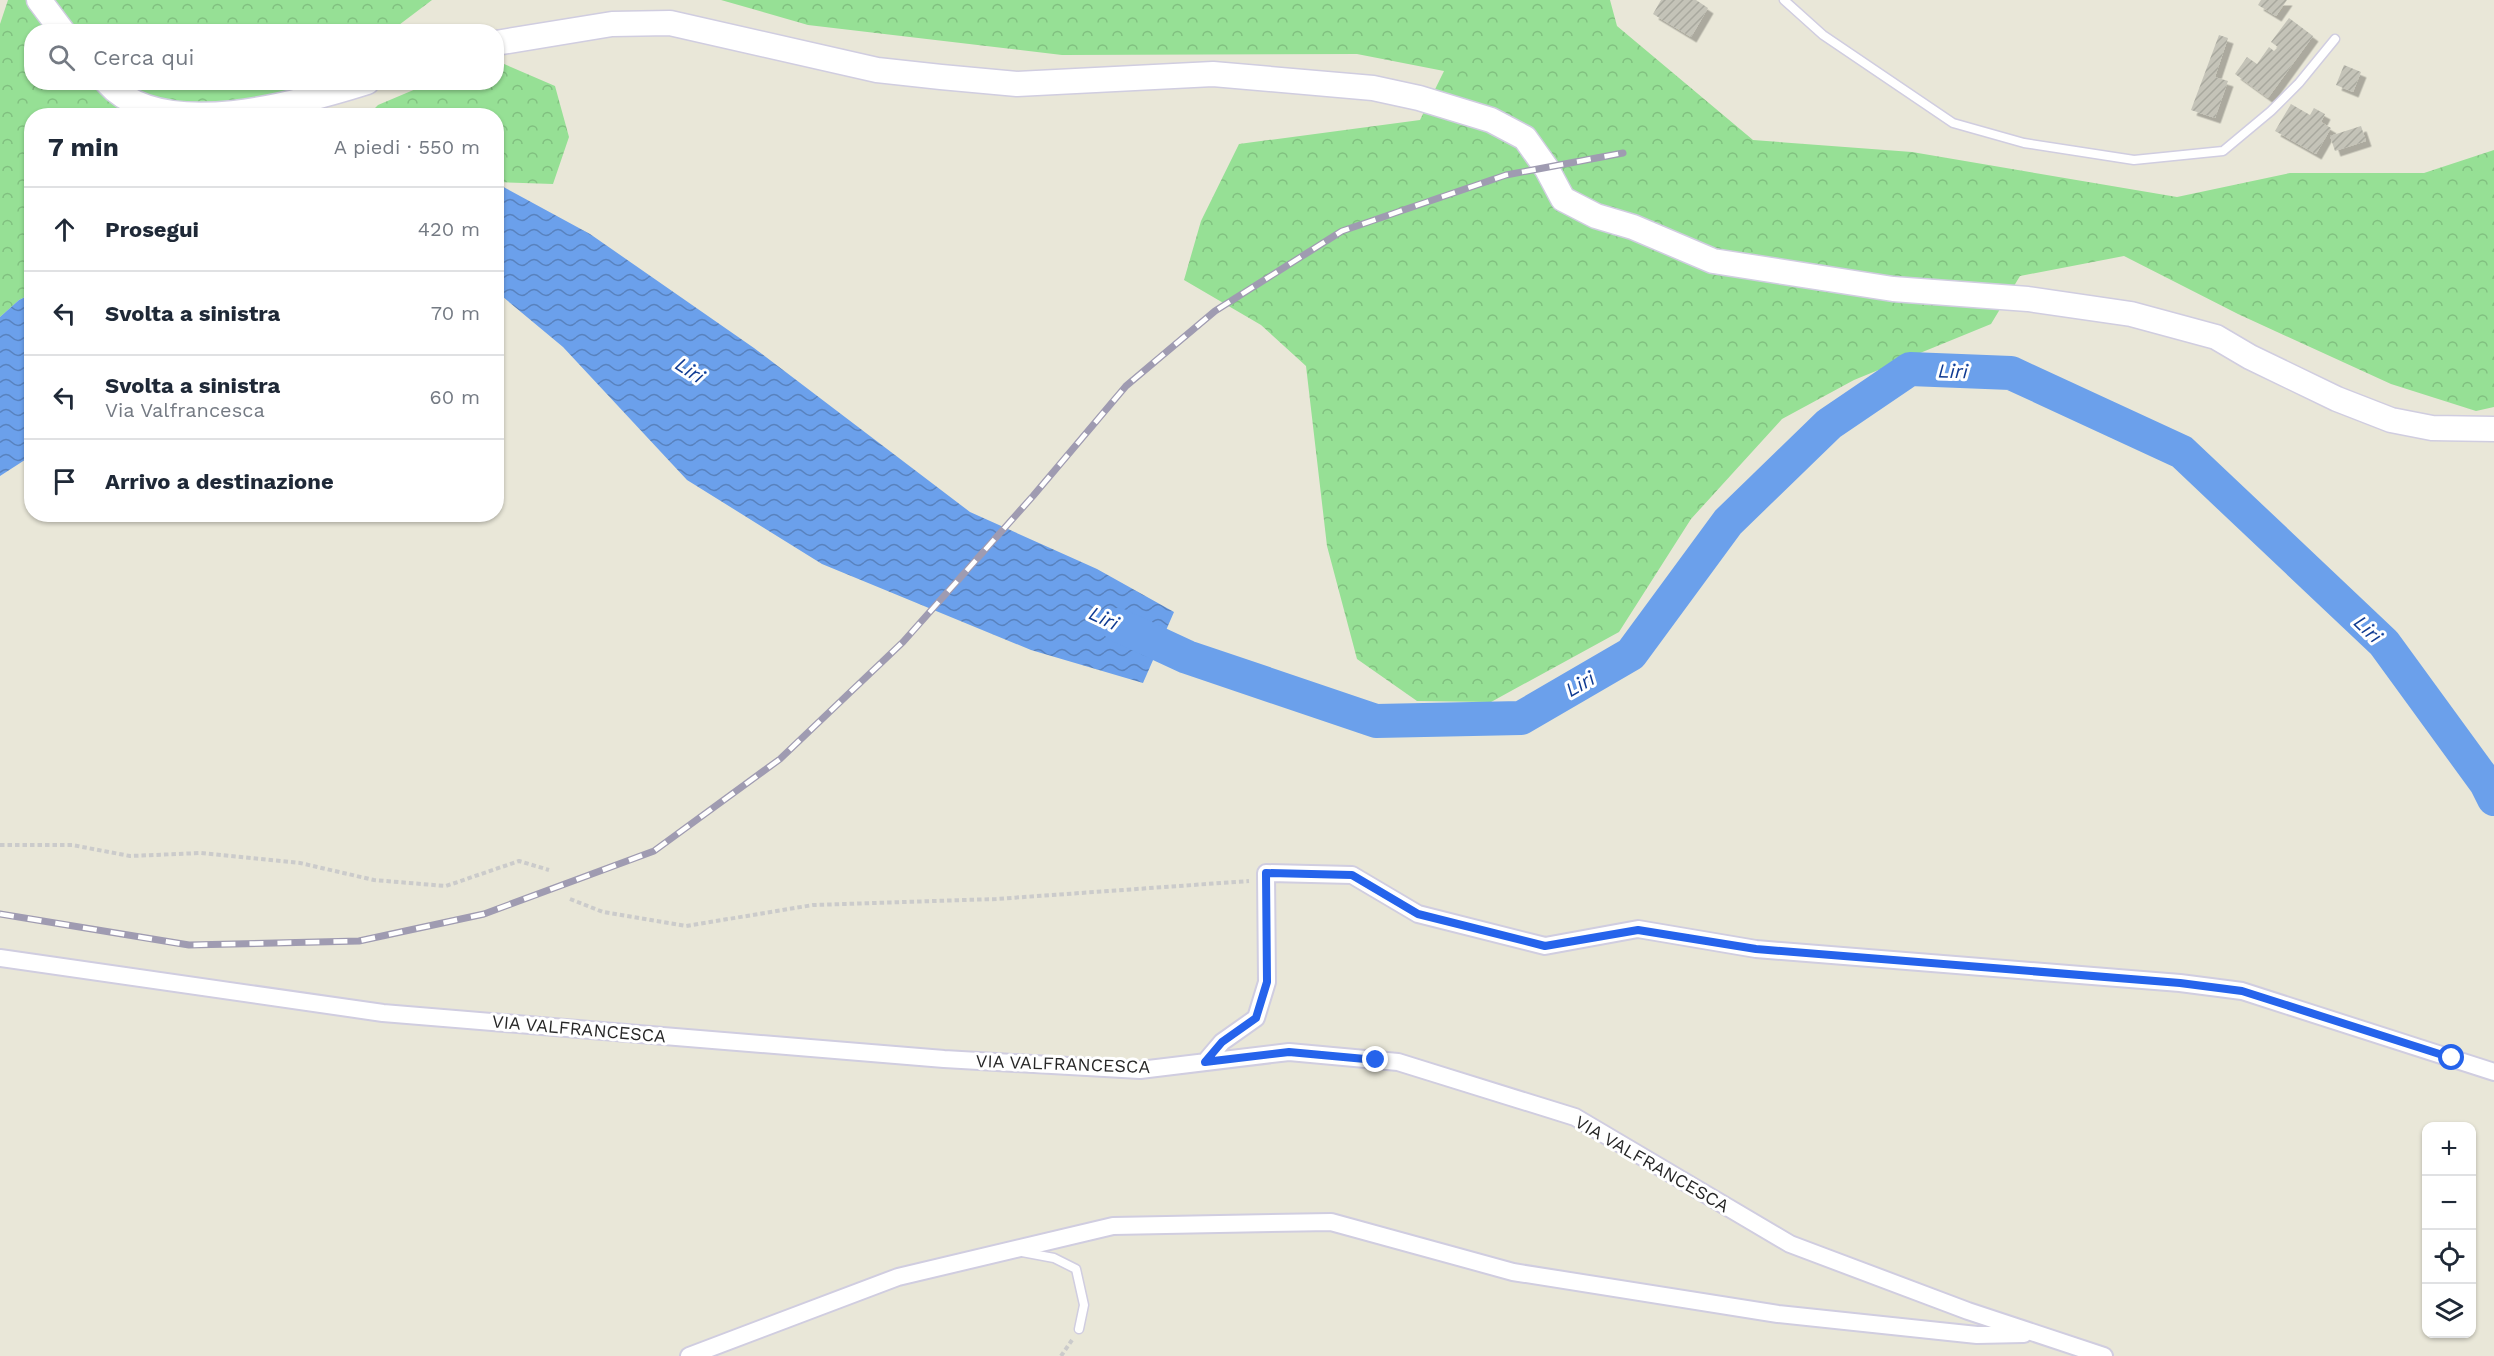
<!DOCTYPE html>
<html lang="it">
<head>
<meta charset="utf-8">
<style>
  :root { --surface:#fff; --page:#f6f6f7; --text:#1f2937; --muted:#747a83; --line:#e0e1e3 }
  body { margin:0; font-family:"Work Sans",sans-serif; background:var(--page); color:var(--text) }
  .controls { position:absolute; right:18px; bottom:18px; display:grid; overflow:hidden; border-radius:12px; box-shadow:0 2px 4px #0004 }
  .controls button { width:54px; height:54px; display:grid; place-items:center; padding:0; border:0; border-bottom:2px solid var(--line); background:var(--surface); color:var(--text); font:30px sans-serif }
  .stop { position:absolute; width:18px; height:18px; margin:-14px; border:4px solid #2563eb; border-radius:50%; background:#fff }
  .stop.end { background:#2563eb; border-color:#fff; box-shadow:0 2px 6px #0008 }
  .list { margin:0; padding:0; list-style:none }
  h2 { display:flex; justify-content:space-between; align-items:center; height:78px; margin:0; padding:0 24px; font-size:26px }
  h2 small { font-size:20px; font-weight:400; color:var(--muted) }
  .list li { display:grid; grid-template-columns:39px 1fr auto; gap:18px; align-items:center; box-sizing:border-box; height:84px; padding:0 24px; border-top:2px solid var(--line) }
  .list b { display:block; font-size:22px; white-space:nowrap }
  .list p { margin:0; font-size:20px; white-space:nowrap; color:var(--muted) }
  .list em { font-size:20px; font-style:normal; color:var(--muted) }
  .icon { flex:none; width:33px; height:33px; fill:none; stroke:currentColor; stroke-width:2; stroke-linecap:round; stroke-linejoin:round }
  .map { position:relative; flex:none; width:2494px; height:1356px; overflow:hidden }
  .search { position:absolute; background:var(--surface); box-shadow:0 2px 4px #0004; left:24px; top:24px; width:480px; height:66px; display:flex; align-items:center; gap:15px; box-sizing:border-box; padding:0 21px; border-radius:24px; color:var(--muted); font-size:22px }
  .panel { position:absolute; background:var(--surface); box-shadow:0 2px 4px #0004; left:24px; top:108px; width:480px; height:414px; border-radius:24px }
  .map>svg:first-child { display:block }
  .forest { fill:url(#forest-crowns) }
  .water { fill:url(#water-waves) }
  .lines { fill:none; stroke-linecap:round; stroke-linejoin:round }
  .river { stroke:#6ba0eb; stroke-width:34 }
  .building { fill:url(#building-hatch); filter:url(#shadow) }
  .service-casing { stroke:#d0cde0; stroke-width:11 }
  .minor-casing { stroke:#d0cde0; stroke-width:20 }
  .secondary-casing { stroke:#d0cde0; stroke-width:27 }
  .path { stroke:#cbcbcb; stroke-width:4; stroke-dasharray:4.5 3; stroke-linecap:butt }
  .service { stroke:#fff; stroke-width:8 }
  .minor { stroke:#fff; stroke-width:16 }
  .secondary { stroke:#fff; stroke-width:24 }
  .rail-casing { stroke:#9f9bb1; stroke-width:7 }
  .rail { stroke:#fff; stroke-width:4.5; stroke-dasharray:14; stroke-linecap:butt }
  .route { stroke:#2563eb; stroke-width:8 }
  .labels { text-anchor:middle; stroke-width:6; stroke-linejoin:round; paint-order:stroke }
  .street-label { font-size:18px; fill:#272727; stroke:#fff }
  .water-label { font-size:20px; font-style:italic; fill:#103b92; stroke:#fff }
</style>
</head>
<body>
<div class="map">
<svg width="2494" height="1356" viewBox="0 0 2494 1356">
  <defs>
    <pattern id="forest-crowns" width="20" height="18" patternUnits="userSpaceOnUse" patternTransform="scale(1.5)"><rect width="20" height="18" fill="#96e095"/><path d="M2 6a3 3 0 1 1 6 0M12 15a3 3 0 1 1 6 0" fill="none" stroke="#81c080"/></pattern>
    <pattern id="water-waves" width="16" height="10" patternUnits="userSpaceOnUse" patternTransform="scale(1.5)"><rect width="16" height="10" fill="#6ba0eb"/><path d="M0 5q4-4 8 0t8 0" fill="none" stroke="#5882be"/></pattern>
    <pattern id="building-hatch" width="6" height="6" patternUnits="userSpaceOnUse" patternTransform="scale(1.5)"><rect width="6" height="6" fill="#c4c3b8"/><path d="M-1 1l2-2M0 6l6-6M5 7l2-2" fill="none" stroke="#a8a89e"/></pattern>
    <filter id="shadow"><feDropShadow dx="5.5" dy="5.5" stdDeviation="0" flood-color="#0004"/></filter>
  </defs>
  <rect width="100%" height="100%" fill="#e9e7d8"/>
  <!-- forest -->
  <path class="forest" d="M 8,0 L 432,0 L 391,31 L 32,32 L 32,82 L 339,83 L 306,115 L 32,116 L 31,294 L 19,300 L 0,317 L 0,24 Z
    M 721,0 L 1610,0 L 1617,26 L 1753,140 L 1912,152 L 2177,197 L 2290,173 L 2424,173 L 2494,150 L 2494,407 L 2476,411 L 2391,384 L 2238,314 L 2124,256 L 2020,276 L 1991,324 L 1854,380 L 1782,419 L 1691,519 L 1619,632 L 1491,702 L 1417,701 L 1357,659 L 1327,546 L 1306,366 L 1261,325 L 1184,280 L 1201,221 L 1239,144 L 1420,120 L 1444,71 L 1357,54 L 1062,55 L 808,25 Z
    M 497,61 L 555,86 L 569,137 L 553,184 L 497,182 L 496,116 L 368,115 L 378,105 L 430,83 L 496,82 Z"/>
  <!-- water -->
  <path class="water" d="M 496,183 L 590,234 L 754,348 L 970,512 L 1097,569 L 1174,612 L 1143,683 L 1031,650 L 822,564 L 687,480 L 563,347 L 497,292 Z
    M 31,294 L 31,456 L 0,476 L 0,317 L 19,300 Z"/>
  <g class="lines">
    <!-- river -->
    <path class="river" d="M 1118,625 L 1187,657 L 1376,721 L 1521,718 L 1631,654 L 1728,522 L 1829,424 L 1910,369 L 2011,373 L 2182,452 L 2384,643 L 2486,783 L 2494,799"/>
  </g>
  <!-- building -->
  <path class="building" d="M 1661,0 L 1696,0 L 1708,8 L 1691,37 L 1653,14 Z
    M 2261,0 L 2287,0 L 2276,16 L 2258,5 Z
    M 2289,18 L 2313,36 L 2268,98 L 2235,74 L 2247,57 L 2257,64 L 2269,47 L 2274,51 L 2278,47 L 2271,42 Z
    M 2219,35 L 2228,38 L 2215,77 L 2228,81 L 2215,118 L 2191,110 Z
    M 2344,65 L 2361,72 L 2353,92 L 2336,85 Z
    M 2291,104 L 2310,115 L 2314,108 L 2325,114 L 2321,122 L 2331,128 L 2316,154 L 2275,131 Z
    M 2361,126 L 2366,141 L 2335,151 L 2330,136 Z"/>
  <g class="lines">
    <!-- service casing -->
    <g class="service-casing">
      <path id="service" d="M 1784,0 L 1823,35 L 1953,123 L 2024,143 L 2134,160 L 2223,151 L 2271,111 L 2299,83 L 2335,39
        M 1022,1252 L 1054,1258 L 1076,1269 L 1084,1305 L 1079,1329"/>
    </g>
    <!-- minor casing -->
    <g class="minor-casing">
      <path id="minor" d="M 0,958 L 383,1013 L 944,1059 L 1140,1070 L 1289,1052 L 1398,1062 L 1575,1117 L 1790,1244 L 1968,1311 L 2104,1356
        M 1205,1062 L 1222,1042 L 1256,1018 L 1267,982 L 1266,873 L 1352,875 L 1418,914 L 1545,946 L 1638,929 L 1756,949 L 2180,983 L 2242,991 L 2494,1072
        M 689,1356 L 898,1277 L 1113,1226 L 1331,1222 L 1513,1272 L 1778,1314 L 1977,1335 L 2024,1334"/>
    </g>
    <!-- secondary casing -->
    <g class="secondary-casing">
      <path id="secondary" d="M 39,0 L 63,32
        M 496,43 L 612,24 L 670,23 L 877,70 L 941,77 L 1017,84 L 1213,74 L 1373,88 L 1419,98 L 1491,120 L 1525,138 L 1547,169 L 1563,199 L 1596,216 L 1633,227 L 1713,261 L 1893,289 L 2028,299 L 2131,314 L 2216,337 L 2250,357 L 2337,399 L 2391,420 L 2432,428 L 2494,429
        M 107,82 C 162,144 300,103 367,82"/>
    </g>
    <!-- path -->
    <path class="path" d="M 0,845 L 72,845 L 130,856 L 201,853 L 300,863 L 374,880 L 446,886 L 519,861 L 549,870
      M 570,899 L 603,912 L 686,926 L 813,905 L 996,899 L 1249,881
      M 1061,1356 L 1072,1340"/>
    <!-- service -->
    <use href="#service" class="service"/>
    <!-- minor -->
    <use href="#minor" class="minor"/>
    <!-- secondary -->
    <use href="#secondary" class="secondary"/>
    <!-- rail casing -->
    <g class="rail-casing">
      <path id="rail" d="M 0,914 L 189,945 L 359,941 L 484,914 L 654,851 L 780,759 L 903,642 L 1033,496 L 1126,386 L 1215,311 L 1342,231 L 1506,175 L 1623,153"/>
    </g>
    <!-- rail -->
    <use href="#rail" class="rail"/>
  </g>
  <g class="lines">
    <!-- route -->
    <path class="route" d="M 1376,1060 L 1289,1052 L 1205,1062 L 1222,1042 L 1256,1018 L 1267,982 L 1266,873 L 1352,875 L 1418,914 L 1545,946 L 1638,930 L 1756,949 L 2180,983 L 2242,991 L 2452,1058"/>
  </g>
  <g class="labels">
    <!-- street labels -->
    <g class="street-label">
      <text transform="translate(579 1029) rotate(5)" y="6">VIA VALFRANCESCA</text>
      <text transform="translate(1063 1064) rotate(2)" y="6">VIA VALFRANCESCA</text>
      <text transform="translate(1652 1164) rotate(30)" y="6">VIA VALFRANCESCA</text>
    </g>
    <!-- water labels -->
    <g class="water-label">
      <text transform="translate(690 370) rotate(33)" y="7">Liri</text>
      <text transform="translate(1953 371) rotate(2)" y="7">Liri</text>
      <text transform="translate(1104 618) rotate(25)" y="7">Liri</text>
      <text transform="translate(2368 629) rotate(44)" y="7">Liri</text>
      <text transform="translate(1580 684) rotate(-30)" y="7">Liri</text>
    </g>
  </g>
</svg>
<div class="controls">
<button>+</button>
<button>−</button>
<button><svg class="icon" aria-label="locate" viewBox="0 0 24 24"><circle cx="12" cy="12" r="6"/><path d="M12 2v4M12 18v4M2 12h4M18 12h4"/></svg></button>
<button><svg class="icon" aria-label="layers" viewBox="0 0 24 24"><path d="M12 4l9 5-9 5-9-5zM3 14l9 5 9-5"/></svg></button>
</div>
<div class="stop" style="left:2452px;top:1058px"></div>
<div class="stop end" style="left:1376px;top:1060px"></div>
<div class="search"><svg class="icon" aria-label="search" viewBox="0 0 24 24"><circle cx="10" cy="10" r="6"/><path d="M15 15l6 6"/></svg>Cerca qui</div>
<section class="panel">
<h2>7 min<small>A piedi · 550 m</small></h2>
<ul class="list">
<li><svg class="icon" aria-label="ahead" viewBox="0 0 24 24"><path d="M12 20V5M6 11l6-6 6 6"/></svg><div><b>Prosegui</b></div><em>420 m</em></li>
<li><svg class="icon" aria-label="left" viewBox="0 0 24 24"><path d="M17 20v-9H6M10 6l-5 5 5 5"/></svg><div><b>Svolta a sinistra</b></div><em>70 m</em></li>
<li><svg class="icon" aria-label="left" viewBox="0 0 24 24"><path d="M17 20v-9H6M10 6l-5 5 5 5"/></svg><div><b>Svolta a sinistra</b><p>Via Valfrancesca</p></div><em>60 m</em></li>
<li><svg class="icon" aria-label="arrive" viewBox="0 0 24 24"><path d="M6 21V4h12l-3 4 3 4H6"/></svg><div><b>Arrivo a destinazione</b></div></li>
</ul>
</section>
</div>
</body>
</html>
